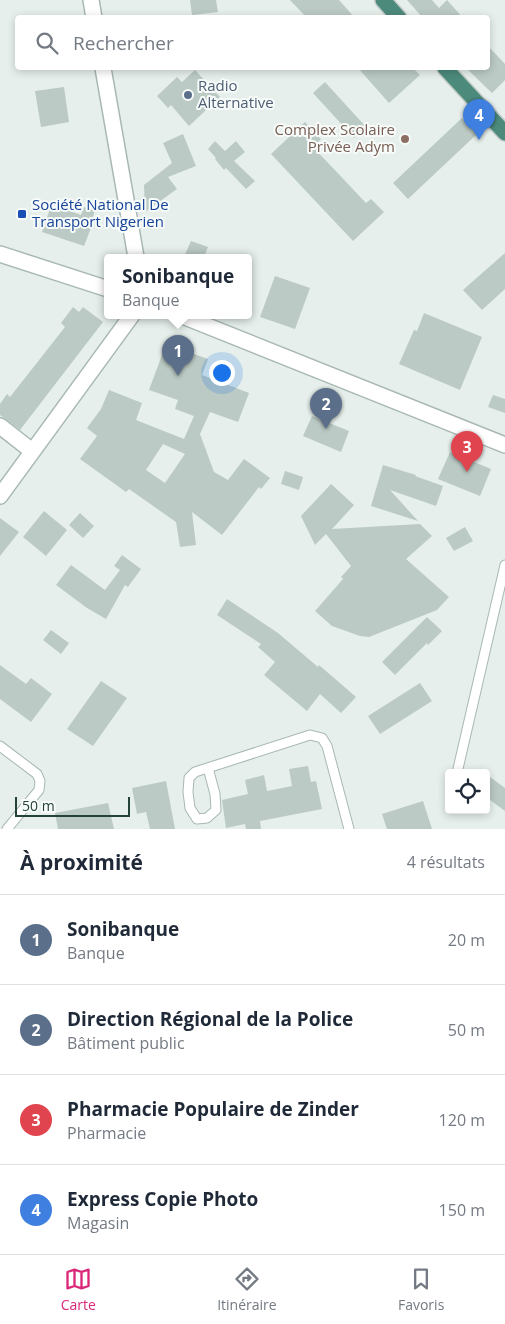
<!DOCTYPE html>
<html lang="fr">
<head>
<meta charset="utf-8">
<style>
  :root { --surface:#fff; --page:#f6f6f7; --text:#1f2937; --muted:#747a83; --line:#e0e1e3; --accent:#db2777 }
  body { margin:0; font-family:"Open Sans",sans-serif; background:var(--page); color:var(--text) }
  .controls { position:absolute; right:15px; bottom:15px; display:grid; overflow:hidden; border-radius:5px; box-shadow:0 2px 8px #0003 }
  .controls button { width:45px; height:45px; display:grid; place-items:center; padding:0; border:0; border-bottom:1px solid var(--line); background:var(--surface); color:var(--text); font:25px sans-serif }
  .scale { position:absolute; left:15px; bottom:12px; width:115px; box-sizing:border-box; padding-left:5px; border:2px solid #24423a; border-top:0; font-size:14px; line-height:18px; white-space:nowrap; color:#24423a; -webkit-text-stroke:4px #f7fbf9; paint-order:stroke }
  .you { position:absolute; left:221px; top:372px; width:18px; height:18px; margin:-12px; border:4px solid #fff; border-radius:50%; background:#1a73e8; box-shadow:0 0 0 8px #1a73e833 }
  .badge { display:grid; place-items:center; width:32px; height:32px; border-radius:50%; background:var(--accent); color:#fff; font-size:16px; font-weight:700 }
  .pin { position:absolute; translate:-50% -41px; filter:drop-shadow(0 1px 2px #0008) }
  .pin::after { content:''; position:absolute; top:26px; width:18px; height:15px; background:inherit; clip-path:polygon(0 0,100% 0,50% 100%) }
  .popup { position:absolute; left:104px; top:254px; width:148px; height:65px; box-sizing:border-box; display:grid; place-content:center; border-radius:5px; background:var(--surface); filter:drop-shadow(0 1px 4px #0005); font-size:16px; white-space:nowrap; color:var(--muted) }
  .popup b { font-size:19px; color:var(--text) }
  .popup::after { content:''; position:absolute; left:50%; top:100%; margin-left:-10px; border:10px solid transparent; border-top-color:var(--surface) }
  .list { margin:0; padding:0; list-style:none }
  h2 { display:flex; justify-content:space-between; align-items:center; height:65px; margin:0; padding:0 20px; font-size:21px }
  h2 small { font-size:16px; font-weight:400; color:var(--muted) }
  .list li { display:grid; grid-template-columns:32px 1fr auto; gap:15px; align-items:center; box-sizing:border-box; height:90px; padding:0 20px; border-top:1px solid var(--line) }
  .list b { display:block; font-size:19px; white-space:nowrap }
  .list p { margin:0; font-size:16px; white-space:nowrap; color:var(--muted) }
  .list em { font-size:16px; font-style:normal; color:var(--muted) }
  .icon { flex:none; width:28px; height:28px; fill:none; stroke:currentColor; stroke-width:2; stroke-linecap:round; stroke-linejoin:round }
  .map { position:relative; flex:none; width:505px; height:829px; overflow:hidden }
  .search { position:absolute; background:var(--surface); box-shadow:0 2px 8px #0003; left:15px; right:15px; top:15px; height:55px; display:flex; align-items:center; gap:12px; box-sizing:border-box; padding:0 18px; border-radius:5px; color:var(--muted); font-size:19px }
  .sheet { height:425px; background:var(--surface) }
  nav { display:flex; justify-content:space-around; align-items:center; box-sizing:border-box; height:70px; border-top:1px solid var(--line); background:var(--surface); font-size:14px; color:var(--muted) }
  nav a { display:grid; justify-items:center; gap:2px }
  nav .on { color:var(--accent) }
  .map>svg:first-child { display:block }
  .building { fill:#bbcac4; fill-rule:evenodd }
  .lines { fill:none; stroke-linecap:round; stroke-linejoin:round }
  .service-casing { stroke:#a8b8b2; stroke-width:11 }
  .minor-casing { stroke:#a8b8b2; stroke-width:18 }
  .tertiary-casing { stroke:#a8b8b2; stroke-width:18 }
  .trunk-casing { stroke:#c2cac8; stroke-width:18 }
  .service { stroke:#fff; stroke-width:9 }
  .minor { stroke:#fff; stroke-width:15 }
  .tertiary { stroke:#fff; stroke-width:15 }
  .trunk { stroke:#4c8a7c; stroke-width:15 }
  .service-dot { fill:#5c6f8a; stroke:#f7fbf9; stroke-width:2 }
  .education-dot { fill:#8d6e63; stroke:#f7fbf9; stroke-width:2 }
  .transit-dot { fill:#1a4fb4; stroke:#f7fbf9; stroke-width:2 }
  .labels { text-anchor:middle; stroke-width:4; stroke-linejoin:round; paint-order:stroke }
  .service-label { font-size:15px; fill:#4e5e75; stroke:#f7fbf9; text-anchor:start }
  .education-label { font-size:15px; fill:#785e54; stroke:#f7fbf9; text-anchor:end }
  .transit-label { font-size:15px; fill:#164399; stroke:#f7fbf9; text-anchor:start }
</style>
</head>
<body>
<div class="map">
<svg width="505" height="829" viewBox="0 0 505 829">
  <rect width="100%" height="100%" fill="#e6efeb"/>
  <!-- building -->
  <path class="building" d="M 190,0 L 216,0 L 218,12 L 192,15 Z
    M 290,0 L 339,0 L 355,18 L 307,18 Z
    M 407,0 L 432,0 L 439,8 L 447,0 L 463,18 L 423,18 Z
    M 488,46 L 505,64 L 505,80 L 492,93 L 466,68 L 488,68 Z
    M 358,68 L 413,68 L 420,75 L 389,103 Z
    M 195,70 L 220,97 L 189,126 L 171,105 L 168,108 L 157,96 L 177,77 L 182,82 Z
    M 325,82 L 366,127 L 354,138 L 313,93 Z
    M 64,87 L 69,122 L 41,127 L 35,91 Z
    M 462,118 L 477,134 L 408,199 L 393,183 Z
    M 305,122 L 321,139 L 313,147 L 366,203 L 371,199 L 384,212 L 353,241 L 271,154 Z
    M 183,134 L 196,166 L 168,177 L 177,189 L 145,212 L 144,185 L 172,163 L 163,143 Z
    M 215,141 L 225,151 L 236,141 L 245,152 L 234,161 L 255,181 L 246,189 L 226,168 L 224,170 L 215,159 L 216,158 L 208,149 Z
    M 51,206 L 65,211 L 64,209 L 81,215 L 84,207 L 95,211 L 92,219 L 94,220 L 84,246 L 42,232 Z
    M 191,241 L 208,247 L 204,257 L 184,257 Z
    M 505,253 L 505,289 L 482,310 L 463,290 Z
    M 275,276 L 310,288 L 295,329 L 260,317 Z
    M 73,307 L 79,312 L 83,307 L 103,322 L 20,430 L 0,415 L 0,404 L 7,394 L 10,397 L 65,327 L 61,323 Z
    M 424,313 L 482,337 L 460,390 L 399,364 L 414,330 L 417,331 Z
    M 166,344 L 208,359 L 202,375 L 249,393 L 238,422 L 210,412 L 200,434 L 214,472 L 228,480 L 244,459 L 270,478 L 261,489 L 259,487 L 222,535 L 192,512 L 196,545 L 180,547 L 176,522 L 129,489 L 126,492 L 80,459 L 97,436 L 87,428 L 101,409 L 109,390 L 142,403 L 136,420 L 184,439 L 194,416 L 175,409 L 178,400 L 149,390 ZM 163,444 L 185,454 L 165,483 L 146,470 Z
    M 493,395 L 505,399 L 505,413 L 488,407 Z
    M 312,416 L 349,431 L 341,452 L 303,436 Z
    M 450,452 L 491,469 L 480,496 L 438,479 Z
    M 383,465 L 416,475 L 415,476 L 443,486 L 436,506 L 390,490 L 418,521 L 371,506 Z
    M 285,471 L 303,477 L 299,490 L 281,484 Z
    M 331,484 L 354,505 L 332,529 L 420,524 L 432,536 L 406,559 L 449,597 L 437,610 L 369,637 L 360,636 L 332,626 L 315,611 L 343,579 L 341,577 L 351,566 L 326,534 L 315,545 L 301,516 Z
    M 44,511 L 67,530 L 46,556 L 23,537 Z
    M 80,513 L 94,526 L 83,538 L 69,525 Z
    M 0,518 L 19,532 L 0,556 Z
    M 465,527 L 473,541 L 454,551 L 446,538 Z
    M 122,555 L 141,569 L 128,587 L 125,585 L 106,619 L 87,608 L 56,585 L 71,565 L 105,590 L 120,570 L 114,566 Z
    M 227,599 L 278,633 L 318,667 L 319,665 L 356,697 L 341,713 L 320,694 L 307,711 L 264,675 L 275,662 L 258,647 L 261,644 L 217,615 Z
    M 427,617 L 442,631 L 428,645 L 427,643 L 395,675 L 382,662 Z
    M 51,630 L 69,643 L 61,654 L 43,640 Z
    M 0,665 L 26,684 L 31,678 L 52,694 L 31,722 L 0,699 Z
    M 101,681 L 127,698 L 93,746 L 67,729 Z
    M 420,683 L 432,701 L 380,734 L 368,716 Z
    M 308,766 L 311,782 L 316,781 L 322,809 L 260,821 L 261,829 L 246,829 L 245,824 L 226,828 L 222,800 L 248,794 L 245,780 L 264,775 L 267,791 L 292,786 L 289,769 Z
    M 486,774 L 505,788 L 505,811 L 486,797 Z
    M 166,781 L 175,829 L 150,829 L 146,812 L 137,814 L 132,788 Z
    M 423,801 L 432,829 L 387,829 L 382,814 Z
    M 108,803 L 114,829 L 58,829 L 55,813 Z"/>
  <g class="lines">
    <!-- service casing -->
    <g class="service-casing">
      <path id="service" d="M 0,746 L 37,774 L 40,781 L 39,790 L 7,829
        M 208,768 L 215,794 L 216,810 L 207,818 L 197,819 L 190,808 L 188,792 L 189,778 L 195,772 L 310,735 L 322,738 L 327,746 L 349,829
        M 457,773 L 505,565"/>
    </g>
    <!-- minor casing -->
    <g class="minor-casing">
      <path id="minor" d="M 0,254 L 108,289
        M 180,315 L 505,445
        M 0,426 L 32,451"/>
    </g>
    <!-- tertiary casing -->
    <g class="tertiary-casing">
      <path id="tertiary" d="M 91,0 L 94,18
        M 103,68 L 136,257
        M 0,496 L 132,315"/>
    </g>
    <!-- trunk casing -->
    <g class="trunk-casing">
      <path id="trunk" d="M 383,0 L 399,18
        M 445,68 L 505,133"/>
    </g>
    <!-- service -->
    <use href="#service" class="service"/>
    <!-- minor -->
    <use href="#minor" class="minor"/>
    <!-- tertiary -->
    <use href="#tertiary" class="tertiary"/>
    <!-- trunk -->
    <use href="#trunk" class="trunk"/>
  </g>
  <!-- markers -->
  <circle class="service-dot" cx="188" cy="95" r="5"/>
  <circle class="education-dot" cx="405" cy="139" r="5"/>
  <rect class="transit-dot" x="17" y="209" width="10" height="10" rx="2.5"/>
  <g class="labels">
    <!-- service labels -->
    <g class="service-label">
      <text x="198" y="91">Radio<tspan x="198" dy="17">Alternative</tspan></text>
    </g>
    <!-- education labels -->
    <g class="education-label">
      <text x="395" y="135">Complex Scolaire<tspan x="395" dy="17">Privée Adym</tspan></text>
    </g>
    <!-- transit labels -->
    <g class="transit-label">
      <text x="32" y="210">Société National De<tspan x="32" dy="17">Transport Nigerien</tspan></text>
    </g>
  </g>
</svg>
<div class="controls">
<button><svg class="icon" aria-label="locate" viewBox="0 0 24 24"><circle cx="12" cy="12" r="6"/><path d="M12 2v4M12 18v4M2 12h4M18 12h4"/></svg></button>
</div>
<div class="scale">50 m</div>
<div class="you"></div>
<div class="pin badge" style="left:178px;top:376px;background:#5c6f8a">1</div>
<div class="popup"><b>Sonibanque</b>Banque</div>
<div class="pin badge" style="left:326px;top:429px;background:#5c6f8a">2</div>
<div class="pin badge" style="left:467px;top:472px;background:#e0444e">3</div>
<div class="pin badge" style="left:479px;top:140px;background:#3f7fe0">4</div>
<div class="search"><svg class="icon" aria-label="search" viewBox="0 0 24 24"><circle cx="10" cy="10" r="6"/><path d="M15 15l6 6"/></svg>Rechercher</div>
</div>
<section class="sheet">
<h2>À proximité<small>4 résultats</small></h2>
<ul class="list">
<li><span class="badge" style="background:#5c6f8a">1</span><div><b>Sonibanque</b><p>Banque</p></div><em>20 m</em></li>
<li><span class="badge" style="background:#5c6f8a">2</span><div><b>Direction Régional de la Police</b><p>Bâtiment public</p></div><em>50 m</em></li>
<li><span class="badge" style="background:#e0444e">3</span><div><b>Pharmacie Populaire de Zinder</b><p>Pharmacie</p></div><em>120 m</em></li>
<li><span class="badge" style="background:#3f7fe0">4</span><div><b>Express Copie Photo</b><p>Magasin</p></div><em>150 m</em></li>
</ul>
</section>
<nav>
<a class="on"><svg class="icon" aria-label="map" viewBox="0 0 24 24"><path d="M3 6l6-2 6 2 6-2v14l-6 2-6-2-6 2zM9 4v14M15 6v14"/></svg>Carte</a>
<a><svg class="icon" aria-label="directions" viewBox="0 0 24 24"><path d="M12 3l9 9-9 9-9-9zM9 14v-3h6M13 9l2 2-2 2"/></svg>Itinéraire</a>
<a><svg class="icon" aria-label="saved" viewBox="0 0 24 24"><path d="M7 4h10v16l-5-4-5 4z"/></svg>Favoris</a>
</nav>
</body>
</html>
